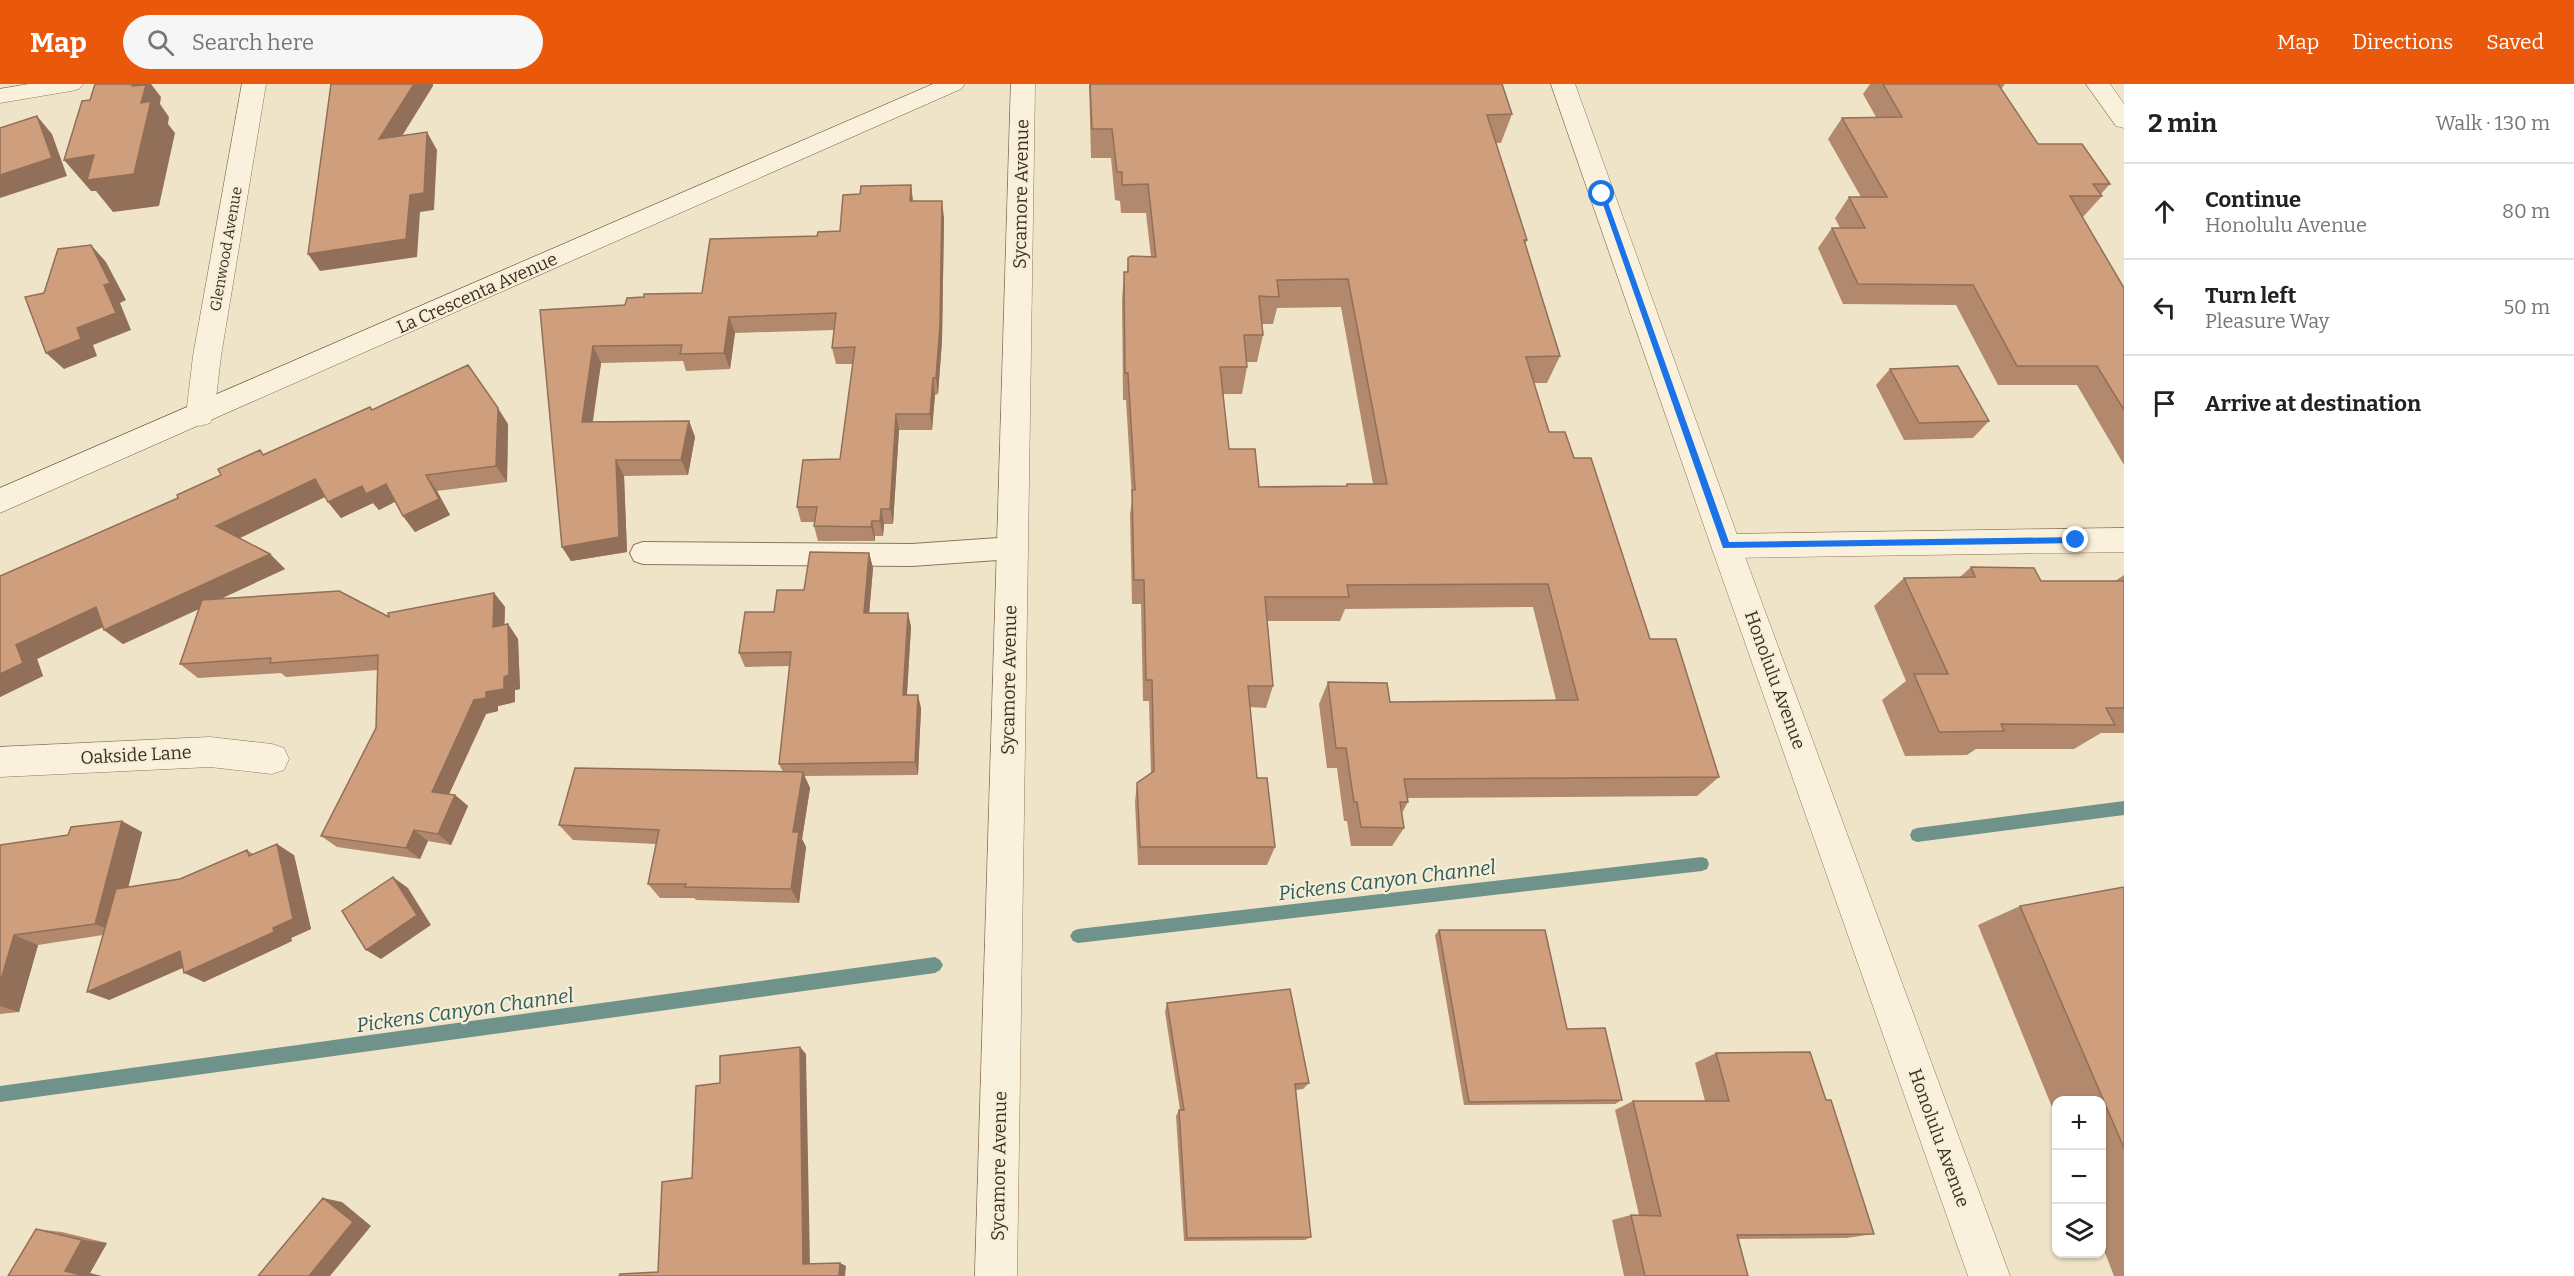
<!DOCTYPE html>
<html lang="en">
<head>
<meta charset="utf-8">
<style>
  :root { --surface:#fff; --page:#f6f6f6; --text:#222; --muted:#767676; --line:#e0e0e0; --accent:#ea580c }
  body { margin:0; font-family:Bitter,serif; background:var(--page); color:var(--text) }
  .controls { position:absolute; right:18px; bottom:18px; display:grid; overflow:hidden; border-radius:12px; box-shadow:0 2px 4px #0004 }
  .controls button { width:54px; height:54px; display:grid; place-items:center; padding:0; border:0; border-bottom:2px solid var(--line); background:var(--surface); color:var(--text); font:30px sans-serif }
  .stop { position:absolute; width:18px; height:18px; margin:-14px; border:4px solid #1a73e8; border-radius:50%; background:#fff }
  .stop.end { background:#1a73e8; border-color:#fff; box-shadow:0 2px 6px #0008 }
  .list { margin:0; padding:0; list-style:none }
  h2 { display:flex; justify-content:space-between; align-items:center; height:78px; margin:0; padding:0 24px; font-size:26px }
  h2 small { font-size:20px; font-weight:400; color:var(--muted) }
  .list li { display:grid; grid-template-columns:39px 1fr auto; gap:18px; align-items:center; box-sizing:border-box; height:96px; padding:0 24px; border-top:2px solid var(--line) }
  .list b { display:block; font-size:22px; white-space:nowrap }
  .list p { margin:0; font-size:20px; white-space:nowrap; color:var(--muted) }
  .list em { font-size:20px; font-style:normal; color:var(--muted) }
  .icon { flex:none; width:33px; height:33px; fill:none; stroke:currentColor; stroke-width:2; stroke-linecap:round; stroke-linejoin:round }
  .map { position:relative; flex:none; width:2124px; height:1192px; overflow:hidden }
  header { display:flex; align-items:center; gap:36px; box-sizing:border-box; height:84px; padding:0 30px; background:var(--accent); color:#fff }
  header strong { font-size:28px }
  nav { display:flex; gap:33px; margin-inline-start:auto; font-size:21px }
  .search { width:420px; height:54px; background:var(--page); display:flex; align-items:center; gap:15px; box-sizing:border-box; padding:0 21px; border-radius:33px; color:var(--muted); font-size:22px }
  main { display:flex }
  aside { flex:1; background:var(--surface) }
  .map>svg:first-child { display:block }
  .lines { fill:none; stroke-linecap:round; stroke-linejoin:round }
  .stream { fill:#6f938a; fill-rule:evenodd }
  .service-casing { stroke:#8d765c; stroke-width:2 }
  .minor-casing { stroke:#8d765c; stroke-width:1 }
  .tertiary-casing { stroke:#8d765c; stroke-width:1 }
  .secondary-casing { stroke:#6f573f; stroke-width:1 }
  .service { fill:#faf1dc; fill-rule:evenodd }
  .minor { fill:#faf1dc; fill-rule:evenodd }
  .tertiary { fill:#faf1dc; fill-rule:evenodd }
  .secondary { fill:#faf1dc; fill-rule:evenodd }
  .wall { fill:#b2896c; fill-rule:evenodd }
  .shaded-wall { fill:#916f58 }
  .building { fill:#cf9f7d; stroke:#916f58; stroke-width:1.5; fill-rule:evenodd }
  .route { fill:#1a73e8 }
  .labels { text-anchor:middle; stroke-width:4.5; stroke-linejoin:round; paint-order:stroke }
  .far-street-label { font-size:15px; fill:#3d2e20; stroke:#f7eed8 }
  .street-label { font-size:18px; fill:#3d2e20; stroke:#f7eed8 }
  .water-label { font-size:20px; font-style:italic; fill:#2f5d5a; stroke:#f7eed8 }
</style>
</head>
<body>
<header>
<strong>Map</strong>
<div class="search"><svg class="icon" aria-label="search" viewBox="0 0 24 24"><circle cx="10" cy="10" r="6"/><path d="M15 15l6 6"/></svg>Search here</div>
<nav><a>Map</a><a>Directions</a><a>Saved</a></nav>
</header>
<main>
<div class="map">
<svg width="2124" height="1192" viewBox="0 0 2124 1192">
  <rect width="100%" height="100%" fill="#f0e4c8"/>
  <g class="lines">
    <!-- stream -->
    <path class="stream" d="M 2124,717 L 2124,731 L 1917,758 L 1912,756 L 1910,751 L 1912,746 L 1917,744 Z
      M 1702,773 L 1707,775 L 1709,780 L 1707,785 L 1702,787 L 1078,859 L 1073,857 L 1070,852 L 1073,847 L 1078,845 Z
      M 935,873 L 940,876 L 943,881 L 940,886 L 935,889 L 0,1018 L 0,1002 Z"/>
    <!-- service casing -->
    <g class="service-casing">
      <path id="service" d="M 1012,453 L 1021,456 L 1025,464 L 1021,472 L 1012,475 L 912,482 L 643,480 L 634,477 L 630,469 L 634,461 L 643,458 L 912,460 Z"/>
    </g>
    <!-- minor casing -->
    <g class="minor-casing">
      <path id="minor" d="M 29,0 L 83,0 L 79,5 L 71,7 L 0,19 L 0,5 Z
        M 242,0 L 266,0 L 221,272 L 214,331 L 210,339 L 200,342 L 190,339 L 186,331 L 193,272 Z
        M 1011,0 L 1035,0 L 1017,1192 L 975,1192 Z
        M 2086,0 L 2110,0 L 2124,20 L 2124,44 L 2116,42 Z
        M 2124,444 L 2124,468 L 1726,474 L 1715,471 L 1711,462 L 1715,453 L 1726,450 Z
        M 210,653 L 272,660 L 284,664 L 289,675 L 284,686 L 272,690 L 210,683 L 0,693 L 0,663 Z"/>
    </g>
    <!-- tertiary casing -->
    <g class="tertiary-casing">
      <path id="tertiary" d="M 1551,0 L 1575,0 L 1741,462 L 2010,1192 L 1968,1192 L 1711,462 Z"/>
    </g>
    <!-- secondary casing -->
    <g class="secondary-casing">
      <path id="secondary" d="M 933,0 L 965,0 L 961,5 L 0,429 L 0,404 Z"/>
    </g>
    <!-- service -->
    <use href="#service" class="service"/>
    <!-- minor -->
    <use href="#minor" class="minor"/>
    <!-- tertiary -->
    <use href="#tertiary" class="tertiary"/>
    <!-- secondary -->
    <use href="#secondary" class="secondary"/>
  </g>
  <!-- wall -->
  <path class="wall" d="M 1089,0 L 1502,0 L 1512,30 L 1501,59 L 1496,59 L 1527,156 L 1525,160 L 1560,272 L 1547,299 L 1534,299 L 1549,348 L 1574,374 L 1650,555 L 1719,693 L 1697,712 L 1408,714 L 1408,718 L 1402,729 L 1404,744 L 1392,762 L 1351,762 L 1347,737 L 1344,737 L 1337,684 L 1327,684 L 1319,620 L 1328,598 L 1390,618 L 1556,616 L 1533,523 L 1345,525 L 1340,537 L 1267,537 L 1273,602 L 1266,624 L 1250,623 L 1257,694 L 1275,763 L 1267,781 L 1138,781 L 1135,718 L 1137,699 L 1151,690 L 1149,617 L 1143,617 L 1141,520 L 1132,520 L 1130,431 L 1132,415 L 1126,316 L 1123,316 L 1122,216 L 1124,188 L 1127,188 L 1128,174 L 1151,173 L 1146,129 L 1121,129 L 1120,117 L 1115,116 L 1111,74 L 1091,74 ZM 1341,223 L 1373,400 L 1347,400 L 1346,402 L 1259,403 L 1229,365 L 1222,310 L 1242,310 L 1247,283 L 1247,278 L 1257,278 L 1263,251 L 1262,240 L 1273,240 L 1277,224 Z
    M 1870,0 L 2005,0 L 2001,5 L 2038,60 L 2110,100 L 2101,110 L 2102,112 L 2083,133 L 2082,133 L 2124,204 L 2124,381 L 2077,301 L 1998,301 L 1956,221 L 1843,220 L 1818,164 L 1832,144 L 1840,144 L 1835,134 L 1849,113 L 1861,113 L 1828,55 L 1842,34 L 1876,33 L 1863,10 Z
    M 911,101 L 913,117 L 944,134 L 942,257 L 938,310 L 935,311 L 932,346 L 899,346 L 893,440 L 884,440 L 883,452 L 875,452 L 875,457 L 818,457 L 814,442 L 814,438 L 801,438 L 797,423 L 840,375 L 853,280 L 836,280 L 832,264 L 834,246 L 735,249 L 730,285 L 686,287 L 683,277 L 601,279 L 593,338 L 689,337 L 695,353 L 688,391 L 624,392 L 627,468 L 571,477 L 562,463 L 540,226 L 625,221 L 644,213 L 702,209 L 817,152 L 840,147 L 860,110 Z
    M 1890,285 L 1989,337 L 1973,354 L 1904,356 L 1876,301 Z
    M 372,326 L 508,340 L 507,398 L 437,407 L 450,431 L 415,448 L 403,432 L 395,418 L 379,426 L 373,419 L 341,434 L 328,418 L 325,413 L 239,454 L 270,470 L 285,485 L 220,515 L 389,533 L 494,509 L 505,523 L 504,541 L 508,540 L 518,555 L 520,605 L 515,606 L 515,618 L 498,622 L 498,627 L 486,630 L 449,710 L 455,711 L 468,722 L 451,761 L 428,757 L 420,775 L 337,763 L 321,752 L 376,644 L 378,586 L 286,593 L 281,589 L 198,594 L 180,580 L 199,525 L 123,560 L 104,546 L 103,543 L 37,575 L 43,592 L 0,613 L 0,492 L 178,414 L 264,371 Z
    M 869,469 L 873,484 L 869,529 L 908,529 L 911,543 L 907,611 L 921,624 L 918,691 L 804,692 L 810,704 L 802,755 L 806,763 L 799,819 L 696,816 L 694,814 L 660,814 L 648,800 L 656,760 L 573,756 L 559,741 L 783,688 L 779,680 L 790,582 L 745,583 L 739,569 L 774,528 L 804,506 Z
    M 1971,483 L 2041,497 L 2115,497 L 2124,491 L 2124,649 L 2101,649 L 2074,665 L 1976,665 L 1967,671 L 1905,672 L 1882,616 L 1906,597 L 1874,522 L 1904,494 L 1960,493 Z
    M 142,748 L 128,803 L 180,795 L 247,766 L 253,770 L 294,771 L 311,845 L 291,854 L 292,857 L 204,898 L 183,884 L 109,916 L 103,851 L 38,861 L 19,928 L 0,930 L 0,761 Z
    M 2124,803 L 2124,1192 L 2114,1192 L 2102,1161 L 2102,1146 L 2103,1146 L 2102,1143 L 2102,1017 L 2056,1017 L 2056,1033 L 1978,841 L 2020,822 Z
    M 1439,846 L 1567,945 L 1622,1016 L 1615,1020 L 1464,1021 L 1435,851 Z
    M 1167,919 L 1309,999 L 1303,1005 L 1296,1006 L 1311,1153 L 1305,1156 L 1184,1157 L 1176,1032 L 1179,1026 L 1180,1026 L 1165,928 Z
    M 1716,969 L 1826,1016 L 1874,1150 L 1846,1154 L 1739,1155 L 1748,1192 L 1624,1192 L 1612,1136 L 1631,1131 L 1639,1131 L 1615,1026 L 1633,1017 L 1705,1017 L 1695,979 Z
    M 36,1145 L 62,1148 L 107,1159 L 90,1189 L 8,1192 Z"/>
  <!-- shaded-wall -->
  <path class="shaded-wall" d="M 133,0 L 151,0 L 161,13 L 160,20 L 169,33 L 168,40 L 175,49 L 159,122 L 113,128 L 96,107 L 91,107 L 64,76 L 141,19 L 132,2 Z
    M 414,0 L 433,0 L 433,2 L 389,73 L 379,55 Z
    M 37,32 L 52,50 L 67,92 L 0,114 L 0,91 Z
    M 427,48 L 437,66 L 434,126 L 420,128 L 417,173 L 320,187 L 308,170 L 410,111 Z
    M 911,101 L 913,119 L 910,117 Z
    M 942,117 L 944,134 L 942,257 L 938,310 L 936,294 Z
    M 91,161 L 106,178 L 126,216 L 120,219 L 131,246 L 93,261 L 97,272 L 64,285 L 46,269 L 77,244 L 104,201 Z
    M 729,233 L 735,249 L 730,285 L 724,269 Z
    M 593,262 L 601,279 L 590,354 L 582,338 Z
    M 933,294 L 935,311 L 932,346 L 930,330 Z
    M 498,324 L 508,340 L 507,398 L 496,382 Z
    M 896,330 L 899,346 L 893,440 L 890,425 Z
    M 689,337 L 695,353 L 688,391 L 681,376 Z
    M 616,376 L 624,392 L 627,468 L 571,477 L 562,463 Z
    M 426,391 L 437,407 L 450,431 L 415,448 L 403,432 Z
    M 315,395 L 329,411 L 232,458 L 216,442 Z
    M 386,400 L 398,416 L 379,426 L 373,419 L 341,434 L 328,418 L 362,402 Z
    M 881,425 L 884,440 L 883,452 L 880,437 Z
    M 872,437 L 875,452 L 875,457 L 871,443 Z
    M 869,469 L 873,484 L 868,543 L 864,529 Z
    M 270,470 L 285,485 L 123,560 L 104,546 Z
    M 494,509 L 505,523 L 504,557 L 493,543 Z
    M 96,523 L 115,537 L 37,575 L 43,592 L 0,613 L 0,590 L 16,561 Z
    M 908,529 L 911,543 L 906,624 L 903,611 Z
    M 508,540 L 518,555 L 520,605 L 515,606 L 515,618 L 498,622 L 498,627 L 486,630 L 445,719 L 432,708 L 474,616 L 486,608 L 504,593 Z
    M 918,611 L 921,624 L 918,691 L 915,678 Z
    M 803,688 L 810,704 L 802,755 L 806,763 L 799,819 L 791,805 L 793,748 Z
    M 455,711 L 468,722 L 451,761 L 438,750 Z
    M 122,737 L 142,748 L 117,849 L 95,840 Z
    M 414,746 L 428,757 L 420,775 L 406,764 Z
    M 277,760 L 294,771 L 311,845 L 291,854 L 292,857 L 204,898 L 184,889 L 273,844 Z
    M 393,793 L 408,804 L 431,841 L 381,875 L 366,866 Z
    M 14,851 L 38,861 L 19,928 L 0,922 L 0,899 Z
    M 180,867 L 200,876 L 109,916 L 87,908 Z
    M 800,963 L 806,970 L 810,1182 L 803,1180 Z
    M 323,1114 L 342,1118 L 371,1142 L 330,1192 L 309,1192 Z
    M 82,1156 L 107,1159 L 90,1189 L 102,1192 L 84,1192 L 65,1187 Z
    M 840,1179 L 846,1182 L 845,1192 L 839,1192 Z"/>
  <!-- building -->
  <path class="building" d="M 95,0 L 133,0 L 132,2 L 146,1 L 141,19 L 151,17 L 134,90 L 87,96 L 94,71 L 64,76 L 82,17 L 90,16 Z
    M 331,0 L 414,0 L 379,55 L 427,48 L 424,109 L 410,111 L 406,155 L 308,170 Z
    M 1090,0 L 1502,0 L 1512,30 L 1487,31 L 1527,156 L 1524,156 L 1560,272 L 1526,273 L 1549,348 L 1565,348 L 1574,374 L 1591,374 L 1650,555 L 1676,555 L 1719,693 L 1404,695 L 1408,718 L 1400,718 L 1404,744 L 1361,743 L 1357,718 L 1354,718 L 1346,664 L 1336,664 L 1328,598 L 1387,599 L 1390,618 L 1578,616 L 1548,500 L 1347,501 L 1349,513 L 1265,513 L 1273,602 L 1248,602 L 1257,694 L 1267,694 L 1275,763 L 1140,763 L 1137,699 L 1154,687 L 1152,596 L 1146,596 L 1144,496 L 1134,496 L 1132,406 L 1135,406 L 1128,289 L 1125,289 L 1124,188 L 1128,188 L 1128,174 L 1131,172 L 1156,173 L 1148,100 L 1122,101 L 1122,88 L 1117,88 L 1112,45 L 1092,45 ZM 1348,195 L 1387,400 L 1347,400 L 1347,402 L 1259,403 L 1255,365 L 1229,365 L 1220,283 L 1247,283 L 1244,251 L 1263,251 L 1259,212 L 1279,213 L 1277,196 Z
    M 1883,0 L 1998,0 L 2038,60 L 2082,60 L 2110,100 L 2093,100 L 2102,112 L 2070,112 L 2124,204 L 2124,326 L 2097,282 L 2017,282 L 1973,201 L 1858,200 L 1832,144 L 1865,144 L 1849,113 L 1887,113 L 1842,34 L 1902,33 Z
    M 37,32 L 52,74 L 0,91 L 0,44 Z
    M 911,101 L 910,117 L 942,117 L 940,241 L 936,294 L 933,294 L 930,330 L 896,330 L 890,425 L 881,425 L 880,437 L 872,437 L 871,443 L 814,442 L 817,423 L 797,423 L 803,376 L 840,375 L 855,263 L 832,264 L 836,229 L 729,233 L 724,269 L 680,270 L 682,261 L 593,262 L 582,338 L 689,337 L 681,376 L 616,376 L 619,453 L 562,463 L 540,226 L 625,221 L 627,214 L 644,213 L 644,210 L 702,209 L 710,155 L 817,152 L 818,148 L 840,147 L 843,111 L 860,110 L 861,102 Z
    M 91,161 L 110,199 L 104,201 L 116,229 L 77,244 L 81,255 L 46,269 L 25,213 L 44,209 L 58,165 Z
    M 468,281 L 498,324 L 496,382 L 426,391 L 439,415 L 403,432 L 386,400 L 366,410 L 362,402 L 328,418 L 315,395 L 216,442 L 270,470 L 104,546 L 96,523 L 16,561 L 23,579 L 0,590 L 0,492 L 178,414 L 177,411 L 221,391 L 218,385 L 260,366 L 263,371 L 370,323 L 372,326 Z
    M 1958,282 L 1989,337 L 1919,339 L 1890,285 Z
    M 810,468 L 869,469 L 864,529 L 908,529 L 903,611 L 918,611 L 915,678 L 779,680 L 791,568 L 739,569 L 745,528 L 774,528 L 777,506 L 804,506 Z
    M 1971,483 L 2034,484 L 2041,497 L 2124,497 L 2124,624 L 2106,624 L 2115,641 L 2001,640 L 2004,647 L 1939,648 L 1914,590 L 1948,590 L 1904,494 L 1975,493 Z
    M 339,507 L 389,533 L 388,529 L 494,509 L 493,543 L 508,540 L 509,591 L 504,593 L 504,605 L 486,608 L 486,614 L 474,616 L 432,708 L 455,711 L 438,750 L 414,746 L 406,764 L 321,752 L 376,644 L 378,571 L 270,579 L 271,574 L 180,580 L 202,516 Z
    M 575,684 L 803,688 L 793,748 L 799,748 L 791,805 L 685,803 L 686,800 L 648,800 L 659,746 L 559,741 Z
    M 122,737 L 95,840 L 14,851 L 0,899 L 0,761 L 68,751 L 71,743 Z
    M 277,760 L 293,835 L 273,844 L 274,848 L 184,889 L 180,867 L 87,908 L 116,805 L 180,795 L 247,766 L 249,772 Z
    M 393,793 L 417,831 L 366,866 L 342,827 Z
    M 2124,803 L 2124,1064 L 2020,822 Z
    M 1439,846 L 1545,846 L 1567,945 L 1605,944 L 1622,1016 L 1469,1018 Z
    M 1290,905 L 1309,999 L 1295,1000 L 1311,1153 L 1187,1154 L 1179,1026 L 1184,1026 L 1167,919 Z
    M 800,963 L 803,1180 L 840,1179 L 839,1192 L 619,1192 L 620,1190 L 658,1188 L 662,1098 L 692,1094 L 696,1002 L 720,999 L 720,972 Z
    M 1810,968 L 1826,1016 L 1831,1016 L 1874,1150 L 1737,1151 L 1748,1192 L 1645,1192 L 1631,1131 L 1661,1132 L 1633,1017 L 1729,1017 L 1716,969 Z
    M 323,1114 L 353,1138 L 309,1192 L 258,1192 Z
    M 36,1145 L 82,1156 L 65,1187 L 84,1192 L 8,1192 Z"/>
  <!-- route -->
  <path class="route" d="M 1599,109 L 1605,110 L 1729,458 L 2076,453 L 2081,456 L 2080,459 L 1723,464 Z"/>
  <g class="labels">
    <!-- far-street labels -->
    <g class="far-street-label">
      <text transform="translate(226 165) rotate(-80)" y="5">Glenwood Avenue</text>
    </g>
    <!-- street labels -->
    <g class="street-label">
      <text transform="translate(1021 110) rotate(-89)" y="6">Sycamore Avenue</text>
      <text transform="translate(477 209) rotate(-24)" y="6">La Crescenta Avenue</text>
      <text transform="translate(1009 596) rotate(-89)" y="6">Sycamore Avenue</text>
      <text transform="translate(1775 596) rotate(70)" y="6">Honolulu Avenue</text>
      <text transform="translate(136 671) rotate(-3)" y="6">Oakside Lane</text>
      <text transform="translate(1939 1054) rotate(70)" y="6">Honolulu Avenue</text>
      <text transform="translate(999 1082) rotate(-89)" y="6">Sycamore Avenue</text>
    </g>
    <!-- water labels -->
    <g class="water-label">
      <text transform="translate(1387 796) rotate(-7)" y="7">Pickens Canyon Channel</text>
      <text transform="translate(465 926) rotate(-8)" y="7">Pickens Canyon Channel</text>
    </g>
  </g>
</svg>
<div class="controls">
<button>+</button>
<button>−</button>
<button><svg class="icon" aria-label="layers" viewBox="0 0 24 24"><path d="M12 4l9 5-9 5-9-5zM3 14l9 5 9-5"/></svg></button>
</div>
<div class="stop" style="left:1602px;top:110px"></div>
<div class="stop end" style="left:2076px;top:456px"></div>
</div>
<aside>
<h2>2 min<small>Walk · 130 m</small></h2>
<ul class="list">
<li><svg class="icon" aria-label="ahead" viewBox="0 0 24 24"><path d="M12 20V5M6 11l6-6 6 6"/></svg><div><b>Continue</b><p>Honolulu Avenue</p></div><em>80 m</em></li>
<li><svg class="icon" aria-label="left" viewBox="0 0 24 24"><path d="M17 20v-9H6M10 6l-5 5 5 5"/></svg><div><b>Turn left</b><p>Pleasure Way</p></div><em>50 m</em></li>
<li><svg class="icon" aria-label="arrive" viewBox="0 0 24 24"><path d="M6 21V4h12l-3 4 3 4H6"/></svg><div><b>Arrive at destination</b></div></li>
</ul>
</aside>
</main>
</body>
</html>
